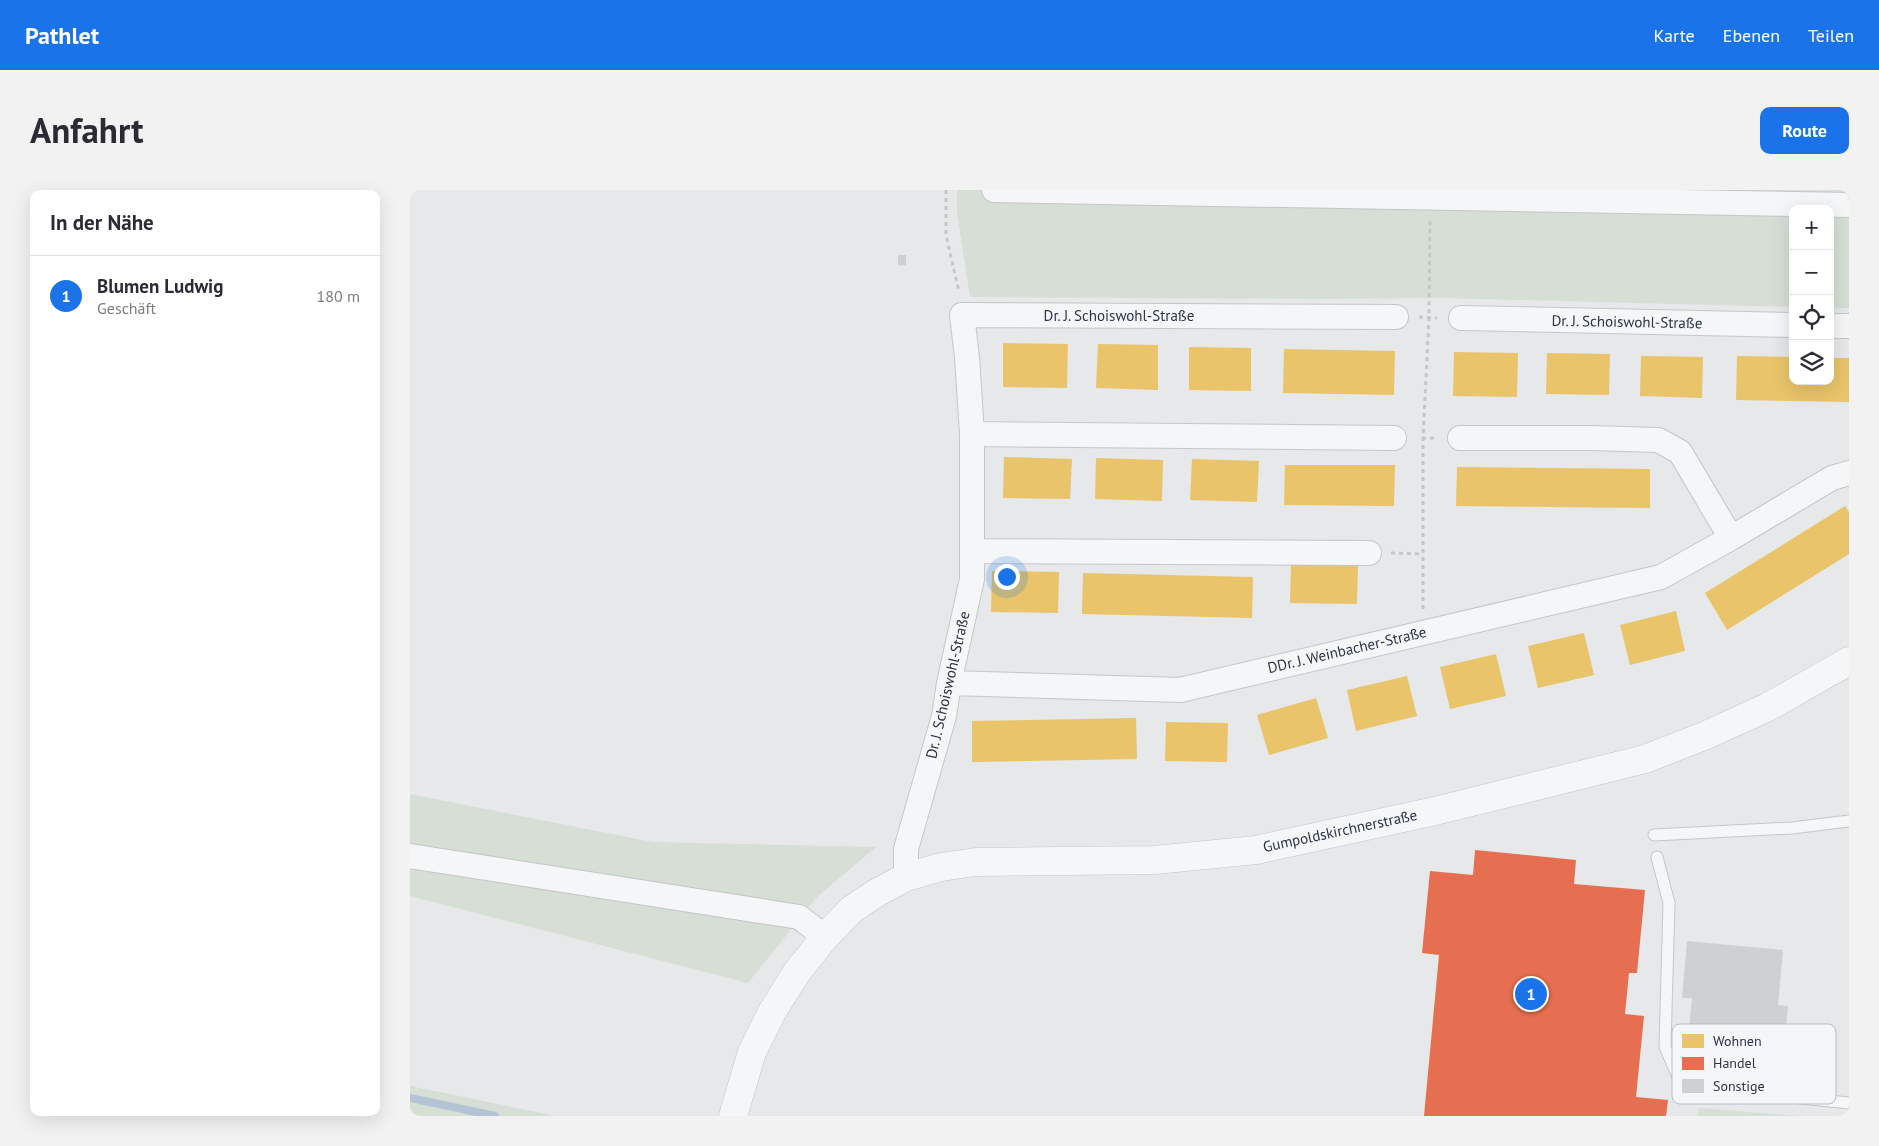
<!DOCTYPE html>
<html lang="de">
<head>
<meta charset="utf-8">
<style>
  :root { --surface:#fff; --page:#f2f2f3; --text:#2b2b33; --muted:#7c7c81; --line:#e1e1e2; --accent:#1a73e8 }
  body { margin:0; font-family:"PT Sans",sans-serif; background:var(--page); color:var(--text) }
  .controls { position:absolute; right:15px; top:15px; display:grid; overflow:hidden; border-radius:10px; box-shadow:0 5px 20px #0002 }
  .controls button { width:45px; height:45px; display:grid; place-items:center; padding:0; border:0; border-bottom:1px solid var(--line); background:var(--surface); color:var(--text); font:25px sans-serif }
  .you { position:absolute; left:596px; top:386px; width:18px; height:18px; margin:-12px; border:4px solid #fff; border-radius:50%; background:#1a73e8; box-shadow:0 0 0 8px #1a73e833 }
  .badge { display:grid; place-items:center; width:32px; height:32px; border-radius:50%; background:var(--accent); color:#fff; font-size:16px; font-weight:700 }
  .pin { position:absolute; translate:-50% -50%; border:2px solid #fff; box-shadow:0 1px 5px #0006 }
  .list { margin:0; padding:0; list-style:none }
  h2 { display:flex; justify-content:space-between; align-items:center; height:65px; margin:0; padding:0 20px; font-size:21px }
  h2 small { font-size:16px; font-weight:400; color:var(--muted) }
  .list li { display:grid; grid-template-columns:32px 1fr auto; gap:15px; align-items:center; box-sizing:border-box; height:80px; padding:0 20px; border-top:1px solid var(--line) }
  .list b { display:block; font-size:19px; white-space:nowrap }
  .list p { margin:0; font-size:16px; white-space:nowrap; color:var(--muted) }
  .list em { font-size:16px; font-style:normal; color:var(--muted) }
  .icon { flex:none; width:28px; height:28px; fill:none; stroke:currentColor; stroke-width:2; stroke-linecap:round; stroke-linejoin:round }
  .map { position:relative; flex:none; width:1439px; height:926px; overflow:hidden; border-radius:10px }
  header { display:flex; align-items:center; gap:30px; box-sizing:border-box; height:70px; padding:0 25px; background:var(--accent); color:#fff }
  header strong { font-size:24px }
  nav { display:flex; gap:28px; margin-inline-start:auto; font-size:18px }
  .intro { display:flex; align-items:center; justify-content:space-between; box-sizing:border-box; height:120px; padding:0 30px }
  h1 { margin:0; font-size:35px }
  .button { padding:12px 22px; border-radius:10px; background:var(--accent); color:#fff; font-size:18px; font-weight:700 }
  main { display:flex; gap:30px; padding:0 30px }
  aside { flex:1; background:var(--surface); border-radius:10px; box-shadow:0 5px 20px #0002 }
  .map>svg:first-child { display:block }
  .green { fill:#d6ded6 }
  .homes { fill:#e9c46a }
  .shops { fill:#e76f51 }
  .lines { fill:none; stroke-linecap:round; stroke-linejoin:round }
  .stream { stroke:#b4c4d5; stroke-width:8 }
  .building { fill:#ced0d3 }
  .service-casing { stroke:#c4c6c8; stroke-width:13 }
  .minor-casing { stroke:#c4c6c8; stroke-width:26 }
  .tertiary-casing { stroke:#c4c6c8; stroke-width:29 }
  .path { stroke:#c5c6ca; stroke-width:3; stroke-dasharray:4 4; stroke-linecap:butt }
  .service { stroke:#f5f6f7; stroke-width:11 }
  .minor { stroke:#f5f6f7; stroke-width:24 }
  .tertiary { stroke:#f5f6f7; stroke-width:28 }
  .labels { text-anchor:middle; stroke-width:5; stroke-linejoin:round; paint-order:stroke }
  .street-label { font-size:15px; fill:#2b3445; stroke:#f4f6f9 }
  .key { fill:#f4f6f9; stroke:#b8bcc3; stroke-width:1 }
  .key-label { font-size:14px; fill:#2b3445 }
</style>
</head>
<body>
<header>
<strong>Pathlet</strong>
<nav><a>Karte</a><a>Ebenen</a><a>Teilen</a></nav>
</header>
<div class="intro"><h1>Anfahrt</h1><a class="button">Route</a></div>
<main>
<aside>
<h2>In der Nähe<small></small></h2>
<ul class="list">
<li><span class="badge">1</span><div><b>Blumen Ludwig</b><p>Geschäft</p></div><em>180 m</em></li>
</ul>
</aside>
<div class="map">
<svg width="1439" height="926" viewBox="0 0 1439 926">
  <rect width="100%" height="100%" fill="#e6e8ea"/>
  <!-- green -->
  <path class="green" d="M 547,0 L 1439,0 L 1439,118 L 1420,118 L 1420,19 L 1383,19 L 1383,117 L 1032,108 L 917,109 L 560,107 L 547,23 Z
    M 0,604 L 242,652 L 466,657 L 407,707 L 338,793 L 0,706 Z
    M 0,896 L 146,926 L 0,926 Z
    M 1289,918 L 1390,926 L 1288,926 Z"/>
  <!-- homes -->
  <path class="homes" d="M 593,153 L 658,154 L 657,198 L 593,197 Z
    M 688,154 L 748,155 L 748,200 L 686,198 Z
    M 779,157 L 841,158 L 841,201 L 779,200 Z
    M 874,159 L 985,161 L 984,205 L 873,203 Z
    M 1044,162 L 1108,163 L 1107,207 L 1043,206 Z
    M 1137,163 L 1200,164 L 1199,205 L 1136,204 Z
    M 1231,166 L 1293,167 L 1292,208 L 1230,206 Z
    M 1327,166 L 1383,167 L 1383,191 L 1420,191 L 1420,168 L 1439,168 L 1439,212 L 1326,210 Z
    M 594,267 L 662,269 L 660,309 L 593,308 Z
    M 686,268 L 753,270 L 752,311 L 685,309 Z
    M 782,269 L 849,271 L 847,312 L 780,310 Z
    M 875,275 L 985,275 L 984,316 L 874,315 Z
    M 1047,277 L 1240,279 L 1240,318 L 1046,316 Z
    M 1435,316 L 1439,322 L 1439,364 L 1317,440 L 1295,403 Z
    M 881,374 L 948,375 L 947,414 L 880,413 Z
    M 582,381 L 649,382 L 648,423 L 581,422 Z
    M 673,383 L 843,387 L 842,428 L 672,424 Z
    M 1266,421 L 1275,461 L 1220,475 L 1210,435 Z
    M 1174,443 L 1184,485 L 1128,498 L 1118,456 Z
    M 1086,464 L 1096,506 L 1040,519 L 1030,477 Z
    M 997,486 L 1007,526 L 946,541 L 937,500 Z
    M 906,508 L 918,548 L 859,565 L 847,525 Z
    M 726,528 L 727,569 L 562,572 L 562,531 Z
    M 756,532 L 818,533 L 817,572 L 755,571 Z"/>
  <!-- shops -->
  <path class="shops" d="M 1065,660 L 1166,670 L 1164,694 L 1235,700 L 1227,783 L 1219,783 L 1215,824 L 1234,826 L 1226,907 L 1258,910 L 1256,926 L 1014,926 L 1029,765 L 1012,763 L 1020,681 L 1063,685 Z"/>
  <g class="lines">
    <!-- stream -->
    <path class="stream" d="M 0,908 L 85,926"/>
  </g>
  <!-- building -->
  <path class="building" d="M 488,65 L 496,65 L 496,76 L 488,75 Z
    M 1277,751 L 1373,760 L 1368,815 L 1378,816 L 1373,871 L 1277,862 L 1282,808 L 1272,808 Z"/>
  <g class="lines">
    <!-- service casing -->
    <g class="service-casing">
      <path id="service" d="M 1244,645 L 1382,638 L 1439,631
        M 1247,667 L 1259,713 L 1255,857 L 1272,896 L 1439,913"/>
    </g>
    <!-- minor casing -->
    <g class="minor-casing">
      <path id="minor" d="M 584,0 L 1439,15
        M 1051,128 L 1383,135
        M 1420,136 L 1439,136
        M 562,244 L 984,248
        M 1050,248 L 1181,248 L 1248,250 L 1270,262 L 1321,348
        M 562,361 L 959,363
        M 539,493 L 770,500 L 1251,387 L 1321,348 L 1422,288 L 1439,283
        M 0,666 L 389,727 L 415,747
        M 496,687 L 496,659 L 534,526 L 539,493 L 562,389 L 562,244 L 557,167 L 552,125 L 986,127"/>
    </g>
    <!-- tertiary casing -->
    <g class="tertiary-casing">
      <path id="tertiary" d="M 323,926 L 342,862 L 362,822 L 387,782 L 415,747 L 442,719 L 468,702 L 496,687 L 531,677 L 566,672 L 745,670 L 846,660 L 1025,621 L 1235,569 L 1294,546 L 1358,517 L 1439,471"/>
    </g>
    <!-- path -->
    <path class="path" d="M 536,0 L 536,45 L 549,102
      M 1009,127 L 1027,128
      M 1012,248 L 1026,248
      M 981,363 L 1013,364
      M 1013,419 L 1013,248 L 1019,127 L 1020,31"/>
    <!-- service -->
    <use href="#service" class="service"/>
    <!-- minor -->
    <use href="#minor" class="minor"/>
    <!-- tertiary -->
    <use href="#tertiary" class="tertiary"/>
  </g>
  <g class="labels">
    <!-- street labels -->
    <g class="street-label">
      <text x="709" y="131">Dr. J. Schoiswohl-Straße</text>
      <text transform="translate(1217 132) rotate(1)" y="5">Dr. J. Schoiswohl-Straße</text>
      <text transform="translate(937 460) rotate(-13)" y="5">DDr. J. Weinbacher-Straße</text>
      <text transform="translate(538 495) rotate(-77)" y="5">Dr. J. Schoiswohl-Straße</text>
      <text transform="translate(930 641) rotate(-12)" y="5">Gumpoldskirchnerstraße</text>
    </g>
  </g>
  <!-- legend -->
  <rect x="1262" y="834" width="164" height="80" rx="8" class="key"/>
  <rect x="1272" y="844" width="22" height="14" fill="#e9c46a"/>
  <rect x="1272" y="867" width="22" height="13" fill="#e76f51"/>
  <rect x="1272" y="889" width="22" height="14" fill="#ced0d3"/>
  <g class="key-label">
    <text x="1303" y="856">Wohnen</text>
    <text x="1303" y="878">Handel</text>
    <text x="1303" y="901">Sonstige</text>
  </g>
</svg>
<div class="controls">
<button>+</button>
<button>−</button>
<button><svg class="icon" aria-label="locate" viewBox="0 0 24 24"><circle cx="12" cy="12" r="6"/><path d="M12 2v4M12 18v4M2 12h4M18 12h4"/></svg></button>
<button><svg class="icon" aria-label="layers" viewBox="0 0 24 24"><path d="M12 4l9 5-9 5-9-5zM3 14l9 5 9-5"/></svg></button>
</div>
<div class="you"></div>
<div class="pin badge" style="left:1121px;top:804px">1</div>
</div>
</main>
</body>
</html>
